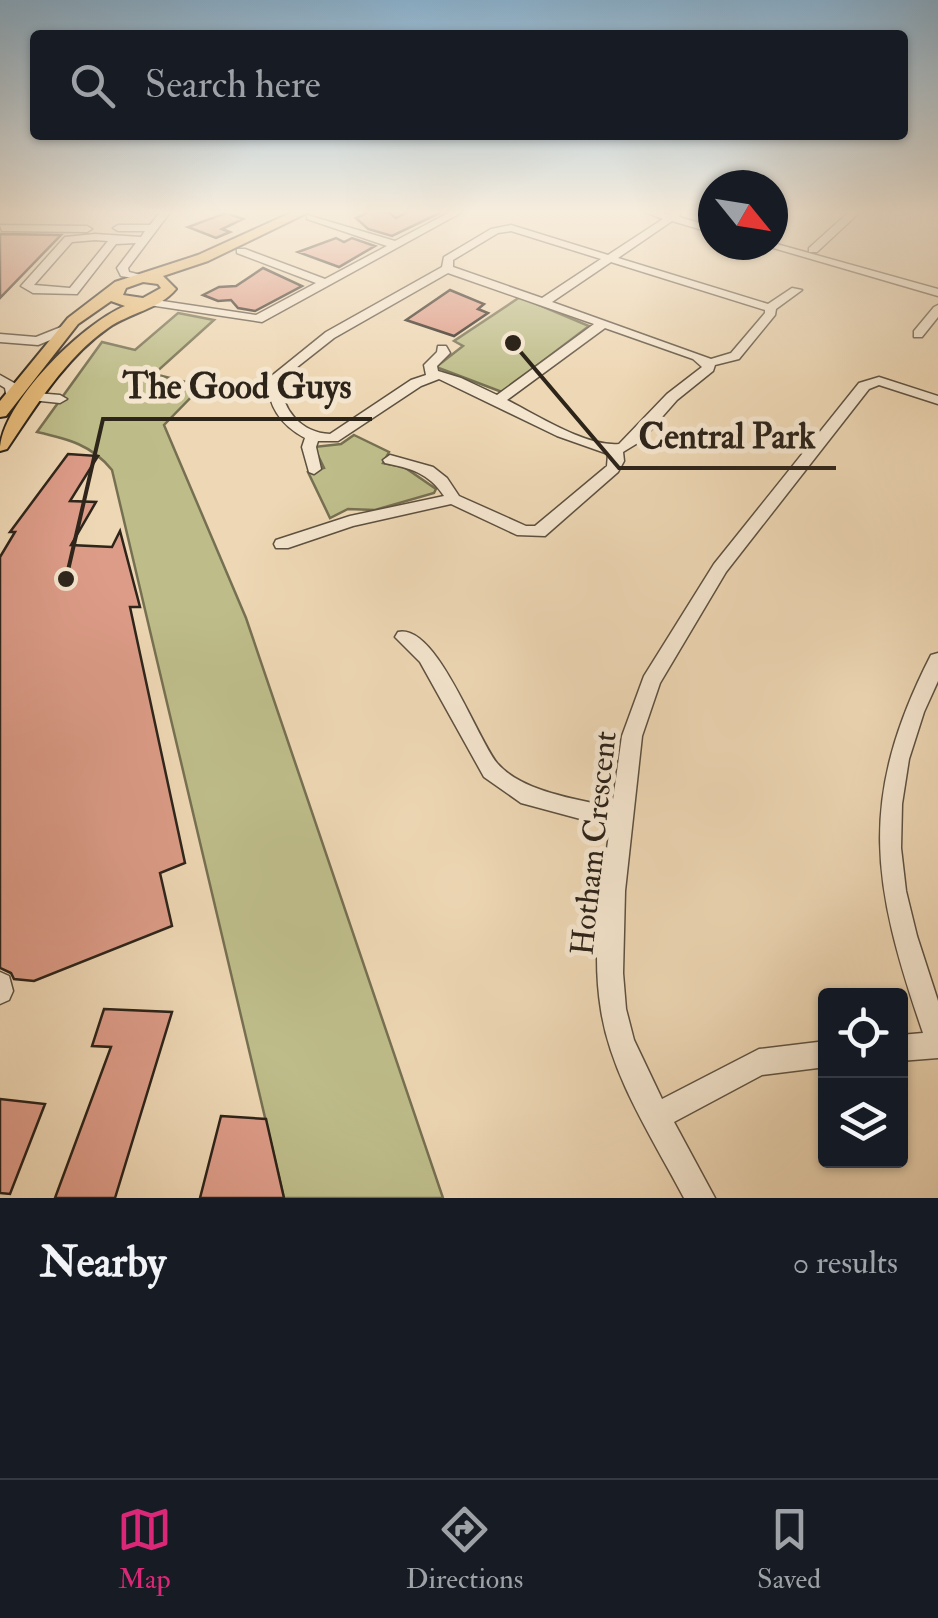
<!DOCTYPE html>
<html lang="en">
<head>
<meta charset="utf-8">
<style>
  :root { --surface:#171b24; --page:#20242c; --text:#f1f3f6; --muted:#9ea1a6; --line:#363941; --accent:#db2777 }
  body { margin:0; font-family:"IM FELL Double Pica",serif; background:var(--page); color:var(--text) }
  .controls { position:absolute; right:30px; bottom:30px; display:grid; overflow:hidden; border-radius:10px; box-shadow:0 2px 8px #0004 }
  .controls button { width:90px; height:90px; display:grid; place-items:center; padding:0; border:0; border-bottom:2px solid var(--line); background:var(--surface); color:var(--text); font:50px sans-serif }
  .compass { position:absolute; left:698px; top:170px; width:90px; height:90px; border-radius:50%; background:var(--surface); box-shadow:0 2px 8px #0004; rotate:120deg }
  .list { margin:0; padding:0; list-style:none }
  h2 { display:flex; justify-content:space-between; align-items:center; height:130px; margin:0; padding:0 40px; font-size:42px }
  h2 small { font-size:32px; font-weight:400; color:var(--muted) }
  .icon { flex:none; width:55px; height:55px; fill:none; stroke:currentColor; stroke-width:2; stroke-linecap:round; stroke-linejoin:round }
  .map { position:relative; flex:none; width:938px; height:1198px; overflow:hidden }
  .search { position:absolute; background:var(--surface); box-shadow:0 2px 8px #0004; left:30px; right:30px; top:30px; height:110px; display:flex; align-items:center; gap:25px; box-sizing:border-box; padding:0 35px; border-radius:10px; color:var(--muted); font-size:38px }
  .sheet { height:280px; background:var(--surface) }
  nav { display:flex; justify-content:space-around; align-items:center; box-sizing:border-box; height:140px; border-top:2px solid var(--line); background:var(--surface); font-size:28px; color:var(--muted) }
  nav a { display:grid; justify-items:center; gap:5px }
  nav .on { color:var(--accent) }
  .map>svg:first-child { display:block }
  .green { fill:#bebd8a; stroke:#767052; stroke-width:2.5 }
  .building { fill:#dd9c88; stroke:#2d241a; stroke-width:2.5 }
  .lines { fill:none; stroke-linecap:round; stroke-linejoin:round }
  .minor-casing { stroke:#5d5140; stroke-width:3 }
  .major-casing { stroke:#2d241a; stroke-width:4 }
  .minor { fill:#f4e5ce; fill-rule:evenodd }
  .major { fill:#e7bc7a; fill-rule:evenodd }
  .labels { text-anchor:middle; stroke-width:10; stroke-linejoin:round; paint-order:stroke }
  .street-label { font-size:32px; fill:#2d241a; stroke:#f4e5ce }
  .leader { fill:none; stroke:#2d241a; stroke-width:4 }
  .callout-dot { fill:#2d241a; stroke:#f4e5ce; stroke-width:4 }
  .callout-label { font-size:35px; text-anchor:middle; font-weight:bold; fill:#2d241a; stroke:#f4e5ce; stroke-width:10; stroke-linejoin:round; paint-order:stroke }
</style>
</head>
<body>
<div class="map">
<svg width="938" height="1198" viewBox="0 0 938 1198">
  <rect width="100%" height="100%" fill="#eed7b4"/>
  <filter id="stains"><feTurbulence type="fractalNoise" baseFrequency=".002" numOctaves="4"/><feColorMatrix values="0 0 0 0 .2 0 0 0 0 .09 0 0 0 0 .02 0 0 0 .5 -.17"/></filter>
  <radialGradient id="worn" r=".72"><stop offset=".6" stop-color="#630" stop-opacity="0"/><stop offset="1" stop-color="#630" stop-opacity=".3"/></radialGradient>
  <!-- green -->
  <path class="green" d="M 520,297 L 589,326 L 502,392 L 436,367 L 463,346 L 454,341 Z
    M 178,313 L 214,320 L 154,374 L 202,386 L 164,425 L 246,618 L 443,1198 L 284,1198 L 112,470 C 92,445 68,439 37,432 L 102,342 L 135,350 Z
    M 354,435 L 389,452 L 383,463 L 404,467 L 436,489 L 434,493 L 375,510 L 348,509 L 330,518 L 308,472 L 324,468 L 314,447 L 341,444 Z"/>
  <!-- building -->
  <path class="building" d="M 371,211 L 388,212 L 396,218 L 410,211 L 444,211 L 392,236 L 368,229 L 356,218 Z
    M 226,213 L 243,219 L 222,229 L 230,232 L 216,238 L 188,227 Z
    M 0,234 L 61,235 L 0,298 Z
    M 336,238 L 344,242 L 352,238 L 375,246 L 339,267 L 298,252 Z
    M 263,268 L 302,286 L 255,311 L 238,308 L 231,300 L 218,301 L 203,295 L 219,287 L 236,286 Z
    M 450,290 L 484,304 L 478,309 L 488,313 L 454,336 L 406,320 Z
    M 68,454 L 98,456 L 70,501 L 96,502 L 71,545 L 112,547 L 120,531 L 140,607 L 130,607 L 185,863 L 160,873 L 172,926 L 34,981 L 14,979 L 11,973 L 0,968 L 0,557 L 15,532 L 10,532 Z
    M 104,1009 L 172,1012 L 115,1198 L 55,1198 L 111,1047 L 92,1046 Z
    M 0,1099 L 45,1104 L 10,1194 L 0,1193 Z
    M 221,1116 L 266,1119 L 284,1198 L 200,1198 Z"/>
  <g class="lines">
    <!-- minor casing -->
    <g class="minor-casing">
      <path id="minor" d="M 161,211 L 171,211 L 128,268 L 129,272 L 145,276 L 145,280 L 121,276 L 117,268 L 136,243 L 116,244 L 77,294 L 33,293 L 21,286 L 65,237 L 95,234 L 141,237 L 145,231 L 118,231 L 113,228 L 118,225 L 150,225 ZM 95,240 L 108,241 L 70,288 L 34,285 L 72,242 Z
        M 452,211 L 464,211 L 262,322 L 149,305 L 143,302 L 149,299 L 256,315 L 316,283 L 237,253 L 237,249 L 245,249 L 325,279 L 387,246 L 307,219 L 307,215 L 395,241 Z
        M 642,211 L 669,214 L 681,211 L 679,217 L 713,227 L 713,233 L 672,221 L 618,258 L 768,304 L 792,288 L 802,290 L 776,309 L 775,315 L 739,359 L 715,365 L 713,371 L 677,400 L 641,441 L 623,452 L 624,461 L 618,472 L 545,536 L 517,535 L 451,504 L 353,526 L 288,548 L 276,548 L 274,544 L 276,540 L 350,516 L 444,496 C 429,473 410,468 385,463 L 383,460 L 390,455 L 433,467 L 447,478 L 459,496 L 526,526 L 535,526 L 607,466 L 608,454 L 557,436 L 439,379 L 421,386 L 338,441 L 318,441 L 316,447 L 321,469 L 314,474 L 309,472 L 302,447 L 305,438 C 281,425 266,405 269,378 L 326,332 L 442,267 L 444,257 L 491,229 L 511,225 L 608,255 L 663,219 ZM 511,231 L 601,259 L 542,298 L 453,267 L 453,260 L 498,233 ZM 611,262 L 765,310 L 765,313 L 731,353 L 711,359 L 552,302 ZM 448,273 L 594,324 L 497,395 L 461,378 L 438,371 L 437,366 L 450,353 L 446,346 L 438,346 L 437,352 L 424,365 L 426,375 L 411,380 L 330,434 C 301,433 279,408 282,379 L 334,338 ZM 605,328 L 693,359 L 702,367 L 667,394 L 619,444 C 586,447 537,415 507,400 Z
        M 850,211 L 861,211 L 817,252 L 809,252 L 809,248 Z
        M 0,225 L 87,226 L 92,229 L 87,232 L 2,231 Z
        M 773,243 L 938,289 L 938,296 L 763,245 Z
        M 938,305 L 938,317 L 922,337 L 914,337 L 914,331 L 934,307 Z
        M 66,325 L 72,329 L 70,332 L 38,345 L 0,342 L 0,334 L 36,337 Z
        M 0,375 L 16,384 L 17,399 L 7,399 L 5,388 L 0,385 Z
        M 879,377 L 938,396 L 938,404 L 879,385 L 869,389 L 726,572 L 660,683 L 642,736 L 625,891 L 623,973 L 626,1009 L 634,1040 L 662,1099 L 759,1049 L 826,1041 L 826,1067 L 762,1075 L 674,1122 L 715,1198 L 684,1198 C 653,1139 611,1076 601,1010 C 591,950 602,886 610,827 L 521,803 L 484,777 L 420,662 L 395,637 L 398,632 C 436,623 476,737 497,763 C 522,792 577,799 612,807 L 622,736 L 644,676 L 714,564 L 859,383 Z
        M 36,393 L 60,395 L 67,399 L 60,403 L 31,400 L 29,397 Z
        M 938,653 L 938,681 L 924,712 L 909,759 L 902,804 L 901,848 L 906,891 L 917,936 L 938,1001 L 938,1058 L 900,1061 L 900,1035 L 923,1033 C 872,884 857,800 931,655 Z
        M 0,972 L 9,976 L 13,991 L 9,1000 L 0,1004 Z"/>
    </g>
    <!-- major casing -->
    <g class="major-casing">
      <path id="major" d="M 295,211 L 311,211 L 208,261 L 163,276 L 176,289 C 160,309 129,313 108,328 C 65,358 36,406 7,449 L 0,451 C 0,404 82,324 125,306 L 111,301 L 78,324 L 6,416 L 0,417 L 0,401 L 68,318 L 115,282 L 198,255 ZM 143,282 L 158,284 L 161,288 L 143,298 L 123,295 L 126,288 Z"/>
    </g>
    <!-- minor -->
    <use href="#minor" class="minor"/>
    <!-- major -->
    <use href="#major" class="major"/>
  </g>
  <!-- sky -->
  <linearGradient id="sky" x2="0" y2="1"><stop stop-color="#8ab5d4"/><stop offset="0.56" stop-color="#f7eddd"/><stop offset="1" stop-color="#f7eddd" stop-opacity="0"/></linearGradient>
  <rect width="938" height="379" fill="url(#sky)"/>
  <g class="labels">
    <!-- street labels -->
    <g class="street-label">
      <text transform="translate(593 843) rotate(-84)" y="11">Hotham Crescent</text>
    </g>
  </g>
  <!-- callouts -->
  <path class="leader" d="M66 579L103 419H372M513 343L619 468H836"/>
  <g class="callout-dot">
    <circle cx="66" cy="579" r="10"/>
    <circle cx="513" cy="343" r="10"/>
  </g>
  <g class="callout-label">
    <text x="237" y="398">The Good Guys</text>
    <text x="727" y="448">Central Park</text>
  </g>
  <rect width="100%" height="100%" filter="url(#stains)"/>
  <rect width="100%" height="100%" fill="url(#worn)"/>
</svg>
<div class="controls">
<button><svg class="icon" aria-label="locate" viewBox="0 0 24 24"><circle cx="12" cy="12" r="6"/><path d="M12 2v4M12 18v4M2 12h4M18 12h4"/></svg></button>
<button><svg class="icon" aria-label="layers" viewBox="0 0 24 24"><path d="M12 4l9 5-9 5-9-5zM3 14l9 5 9-5"/></svg></button>
</div>
<svg class="compass" viewBox="-18 -18 36 36"><path d="M0-13l5 13h-10z" fill="#e53935"/><path d="M0 13l5-13h-10z" fill="#9ea1a6"/></svg>
<div class="search"><svg class="icon" aria-label="search" viewBox="0 0 24 24"><circle cx="10" cy="10" r="6"/><path d="M15 15l6 6"/></svg>Search here</div>
</div>
<section class="sheet">
<h2>Nearby<small>0 results</small></h2>
<ul class="list">
</ul>
</section>
<nav>
<a class="on"><svg class="icon" aria-label="map" viewBox="0 0 24 24"><path d="M3 6l6-2 6 2 6-2v14l-6 2-6-2-6 2zM9 4v14M15 6v14"/></svg>Map</a>
<a><svg class="icon" aria-label="directions" viewBox="0 0 24 24"><path d="M12 3l9 9-9 9-9-9zM9 14v-3h6M13 9l2 2-2 2"/></svg>Directions</a>
<a><svg class="icon" aria-label="saved" viewBox="0 0 24 24"><path d="M7 4h10v16l-5-4-5 4z"/></svg>Saved</a>
</nav>
</body>
</html>
